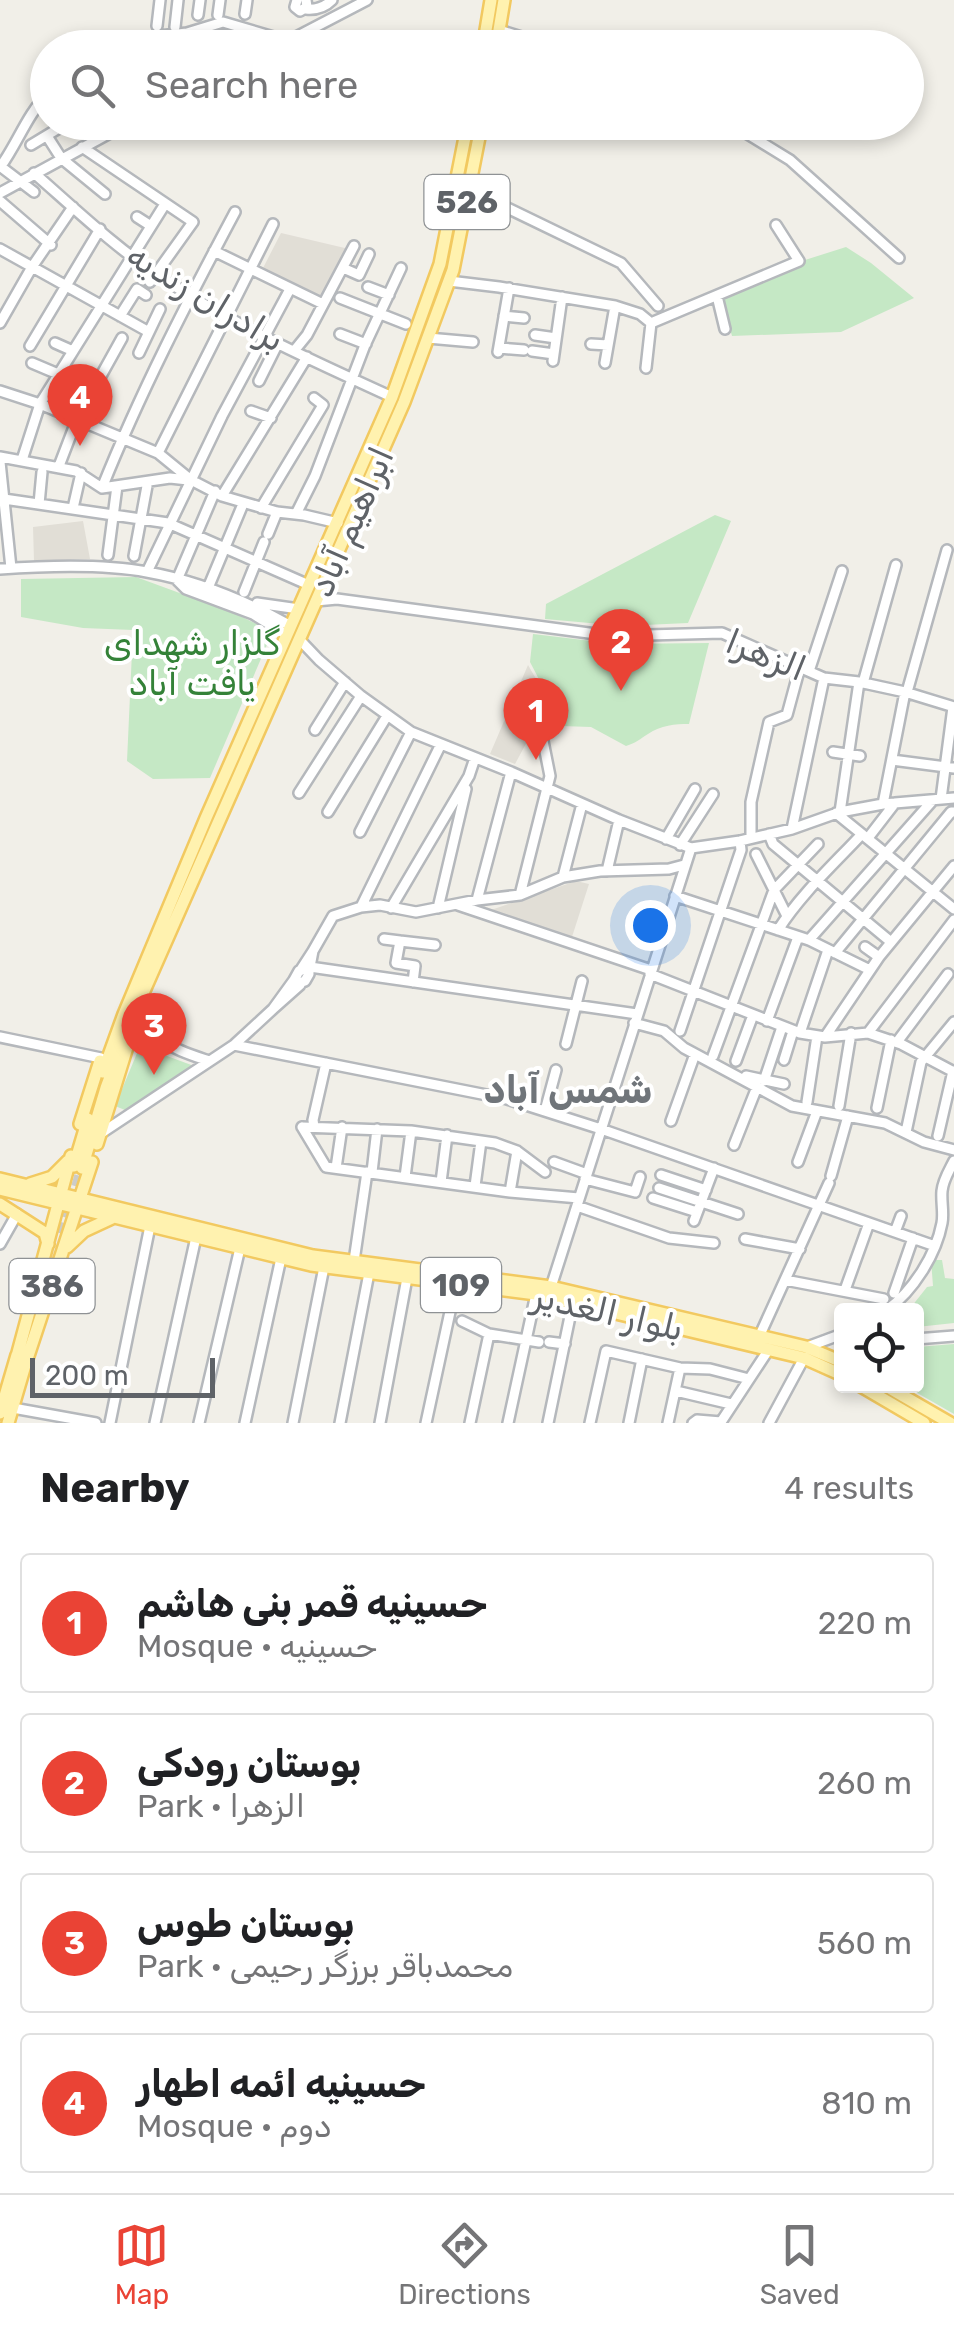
<!DOCTYPE html>
<html lang="en">
<head>
<meta charset="utf-8">
<style>
  :root { --surface:#fff; --page:#f6f6f6; --text:#202124; --muted:#757577; --line:#e0e0e0; --accent:#ea4335 }
  body { margin:0; font-family:Rubik,"Noto Sans Arabic",sans-serif; background:var(--page); color:var(--text) }
  .controls { position:absolute; right:30px; bottom:30px; display:grid; overflow:hidden; border-radius:10px; box-shadow:0 5px 15px #0003 }
  .controls button { width:90px; height:90px; display:grid; place-items:center; padding:0; border:0; border-bottom:2px solid var(--line); background:var(--surface); color:var(--text); font:50px sans-serif }
  .scale { position:absolute; left:30px; bottom:25px; width:185px; box-sizing:border-box; padding-left:10px; border:5px solid #5f6368; border-top:0; font-size:28px; line-height:35px; white-space:nowrap; color:#5f6368; -webkit-text-stroke:8px #fff; paint-order:stroke }
  .you { position:absolute; left:650px; top:925px; width:35px; height:35px; margin:-25px; border:8px solid #fff; border-radius:50%; background:#1a73e8; box-shadow:0 0 0 15px #1a73e833 }
  .badge { display:grid; place-items:center; width:65px; height:65px; border-radius:50%; background:var(--accent); color:#fff; font-size:32px; font-weight:700 }
  .pin { position:absolute; translate:-50% -82px; filter:drop-shadow(0 2px 5px #0008) }
  .pin::after { content:''; position:absolute; top:52px; width:35px; height:30px; background:inherit; clip-path:polygon(0 0,100% 0,50% 100%) }
  .list { margin:0; padding:0; list-style:none }
  h2 { display:flex; justify-content:space-between; align-items:center; height:130px; margin:0; padding:0 40px; font-size:42px }
  h2 small { font-size:32px; font-weight:400; color:var(--muted) }
  .list li { display:grid; grid-template-columns:65px 1fr auto; gap:30px; align-items:center; box-sizing:border-box; height:140px; margin:0 20px 20px; padding:0 20px; border:2px solid var(--line); border-radius:10px }
  .list b { display:block; font-size:38px; white-space:nowrap }
  .list p { margin:0; font-size:32px; white-space:nowrap; color:var(--muted) }
  .list em { font-size:32px; font-style:normal; color:var(--muted) }
  .icon { flex:none; width:55px; height:55px; fill:none; stroke:currentColor; stroke-width:2; stroke-linecap:round; stroke-linejoin:round }
  .map { position:relative; flex:none; width:954px; height:1423px; overflow:hidden }
  .search { position:absolute; background:var(--surface); box-shadow:0 5px 15px #0003; left:30px; right:30px; top:30px; height:110px; display:flex; align-items:center; gap:25px; box-sizing:border-box; padding:0 35px; border-radius:55px; color:var(--muted); font-size:38px }
  .sheet { height:770px; background:var(--surface) }
  nav { display:flex; justify-content:space-around; align-items:center; box-sizing:border-box; height:140px; border-top:2px solid var(--line); background:var(--surface); font-size:28px; color:var(--muted) }
  nav a { display:grid; justify-items:center; gap:5px }
  nav .on { color:var(--accent) }
  .map>svg:first-child { display:block }
  .education { fill:#e1ded6 }
  .green { fill:#c5e8c5 }
  .lines { fill:none; stroke-linecap:round; stroke-linejoin:round }
  .major-tunnel { stroke:#ccccc8; stroke-width:11; stroke-dasharray:11 5.5; stroke-linecap:butt }
  .minor-casing { stroke:#b5b8bc; stroke-width:14 }
  .major-casing { stroke:#f2c960; stroke-width:16 }
  .minor { stroke:#fff; stroke-width:9 }
  .major { stroke:#fff2af; stroke-width:11 }
  .labels { text-anchor:middle; stroke-width:8; stroke-linejoin:round; paint-order:stroke }
  .shield { fill:#fff; stroke:#8f9295; stroke-width:2.5 }
  .shield-label { font-size:32px; font-weight:bold; fill:#5f6368 }
  .street-label { font-size:35px; fill:#5f6368; stroke:#fff }
  .park-label { font-size:35px; fill:#348238; stroke:#fff }
  .neighbourhood-label { font-size:38px; font-weight:bold; fill:#70757a; stroke:#fff }
</style>
</head>
<body>
<div class="map">
<svg width="954" height="1423" viewBox="0 0 954 1423">
  <rect width="100%" height="100%" fill="#f1efe8"/>
  <!-- education -->
  <path class="education" d="M 281,233 L 349,249 L 323,302 L 262,270 Z
    M 83,521 L 90,559 L 34,561 L 33,527 Z
    M 528,665 L 549,701 L 515,764 L 490,754 Z
    M 576,881 L 589,884 L 571,940 L 491,910 Z"/>
  <!-- green -->
  <path class="green" d="M 846,247 L 871,263 L 914,298 L 841,332 L 732,336 L 721,297 L 805,260 Z
    M 715,515 L 731,521 L 688,623 L 623,626 L 545,619 L 546,604 Z
    M 136,577 L 234,613 L 269,630 L 269,640 L 210,778 L 153,779 L 127,761 L 133,630 L 83,628 L 21,617 L 21,579 Z
    M 533,634 L 617,644 L 709,643 L 689,724 C 675,724 661,725 648,734 C 640,739 636,743 626,746 L 591,727 L 561,726 L 560,710 L 543,687 L 530,662 Z
    M 140,1046 L 194,1066 L 130,1112 L 115,1106 Z
    M 931,1260 L 942,1260 L 945,1278 L 954,1279 L 954,1323 L 917,1327 L 916,1310 L 912,1310 L 912,1306 L 927,1287 L 933,1286 Z
    M 954,1344 L 954,1414 L 905,1386 L 916,1386 L 917,1347 Z"/>
  <g class="lines">
    <!-- major-tunnel -->
    <path class="major-tunnel" d="M 63,1234 L 82,1168"/>
    <!-- minor casing -->
    <g class="minor-casing">
      <path id="minor" d="M 297,0 L 295,7 L 300,11 L 307,7 L 306,0
        M 306,9 C 316,10 325,7 332,0
        M 245,14 L 247,0
        M 198,15 L 200,0
        M 218,15 L 220,0
        M 157,26 L 160,0
        M 175,27 L 178,0
        M 499,30 L 557,48
        M 119,38 L 131,39 L 187,33 L 223,22 L 287,41
        M 107,48 L 114,43
        M 275,48 L 367,0
        M 728,122 L 790,160 L 899,258
        M 47,136 L 61,158 L 105,194
        M 31,145 L 69,122
        M 82,147 L 193,222 L 150,282
        M 0,166 L 34,192
        M 1,166 C 18,142 27,115 48,93
        M 34,173 C 74,208 116,248 159,276 C 232,325 313,361 392,397
        M 470,190 L 621,263 L 658,306
        M 0,193 L 130,122
        M 0,201 L 51,245
        M 137,217 L 151,226
        M 0,249 L 149,332
        M 214,251 L 323,304
        M 343,268 L 359,275 L 369,254
        M 449,281 L 499,287 L 615,306 L 640,314 L 651,323
        M 368,287 L 389,295
        M 717,296 L 725,329
        M 340,298 L 406,324
        M 120,316 L 137,289 L 146,295
        M 504,316 L 524,318
        M 0,323 L 32,267 L 73,207
        M 651,323 L 799,261 L 776,225
        M 340,334 L 366,344
        M 535,335 L 556,338
        M 428,338 L 473,342
        M 55,343 L 73,351
        M 591,344 L 608,345
        M 30,346 L 100,229
        M 499,348 L 524,350
        M 294,351 L 307,335 L 354,246
        M 532,351 L 554,354
        M 498,352 L 509,288
        M 139,353 L 160,309
        M 553,361 L 562,297
        M 32,363 L 58,374
        M 605,363 L 615,306
        M 646,368 L 651,323
        M 259,381 L 278,343
        M 0,391 L 40,404 L 158,453 L 191,480 L 222,496 L 277,512 L 304,515 L 338,523
        M 251,411 L 271,418
        M 158,453 L 273,224
        M 0,457 L 76,471 L 102,488 L 170,478 L 188,480
        M 22,460 L 40,404 L 165,204
        M 0,462 L 11,568
        M 59,466 L 77,419 L 122,338
        M 102,488 C 140,393 187,302 235,212
        M 222,496 L 307,357
        M 4,499 L 168,523 L 309,585
        M 39,504 L 42,472
        M 73,508 L 81,473
        M 261,508 L 323,405 L 314,398
        M 296,514 L 315,476 L 365,345 L 401,268
        M 268,534 L 277,512
        M 108,555 L 117,486
        M 134,556 L 147,486
        M 0,569 C 44,566 104,564 147,572 C 198,581 246,601 291,626
        M 147,572 L 222,416 L 290,289
        M 177,580 L 186,589 L 253,614 L 287,635
        M 177,580 L 215,491
        M 208,588 L 243,504
        M 244,592 L 264,542
        M 316,601 L 337,599 L 611,636 L 722,633 L 824,678 L 859,682 L 905,692 L 954,707
        M 257,603 L 299,609
        M 299,639 L 319,660 L 361,696 L 411,732 L 511,772 L 619,820 L 691,848 L 740,841 L 792,829 L 840,812 L 883,804 L 954,798
        M 809,671 L 842,571
        M 863,683 L 896,565
        M 907,692 L 947,550
        M 315,730 L 345,682
        M 833,752 L 860,756
        M 892,760 L 954,768
        M 299,793 L 361,696
        M 941,799 L 953,707
        M 883,804 L 905,692
        M 328,812 L 387,716
        M 840,812 L 859,682
        M 836,813 L 954,909
        M 792,829 L 824,678
        M 360,832 L 411,732
        M 769,834 L 773,844 L 891,942
        M 751,838 L 751,802 L 769,722 L 787,715 L 800,667
        M 868,838 L 895,803
        M 666,839 L 695,789
        M 680,845 L 713,794
        M 756,854 L 787,916
        M 607,871 L 619,820
        M 563,877 L 582,804
        M 520,895 L 550,776 L 542,736
        M 675,896 L 809,940 L 870,970
        M 477,900 L 511,772
        M 458,905 L 651,970
        M 361,907 L 441,744
        M 391,908 L 469,776 L 475,758
        M 438,908 L 466,789
        M 778,930 C 801,894 833,865 862,834
        M 384,939 L 400,941
        M 809,940 L 933,800
        M 865,947 L 879,957
        M 313,951 L 333,916 L 361,907 L 380,905 L 416,912 L 477,900 L 520,895 L 563,877 L 600,871 L 669,869 L 684,865
        M 835,953 L 951,812 L 954,812
        M 310,967 L 637,1014
        M 306,968 L 309,974 L 305,981 L 296,984 L 294,980 L 299,971 Z
        M 300,971 L 313,951 L 309,972
        M 650,974 L 800,1033 L 825,1037 L 868,1033 L 901,1044 L 954,1072
        M 294,980 L 273,1009 L 300,985
        M 413,982 L 415,966 L 396,963 L 400,941 L 435,945
        M 144,996 C 142,1040 174,1049 209,1061
        M 767,1021 L 798,937
        M 634,1023 L 664,1031 L 684,1048 L 792,1106 L 885,1123 L 924,1142 L 954,1150
        M 680,1031 L 741,850 L 740,841
        M 800,1033 L 828,950
        M 868,1033 L 954,920
        M 0,1037 L 101,1058
        M 825,1037 L 879,957 L 954,866
        M 897,1042 L 948,974
        M 566,1044 L 582,981
        M 234,1045 L 507,1099 L 601,1129 L 935,1246
        M 713,1056 L 774,890 L 818,844
        M 784,1060 L 793,1031
        M 736,1061 L 753,1015
        M 746,1076 L 784,1084
        M 764,1081 L 782,1027
        M 807,1102 L 817,1036
        M 839,1106 L 851,1033
        M 877,1108 L 891,1040
        M 545,1111 L 556,1070
        M 671,1121 L 695,1054
        M 302,1127 L 326,1167 L 510,1192 L 579,1198
        M 302,1127 L 411,1131 L 495,1143 L 517,1151 L 545,1172
        M 314,1127 L 313,1120 L 326,1063
        M 906,1132 L 921,1062 L 954,1022
        M 100,1134 L 234,1045 L 273,1009
        M 938,1136 L 953,1071
        M 734,1145 L 757,1087
        M 554,1162 L 587,1174
        M 798,1162 L 817,1111
        M 336,1168 L 342,1127
        M 372,1172 L 377,1129
        M 661,1175 L 706,1190
        M 831,1176 L 848,1116
        M 405,1177 L 411,1131
        M 585,1179 L 635,1192 L 640,1177
        M 441,1182 L 447,1135
        M 475,1186 L 481,1141
        M 659,1188 L 738,1214
        M 510,1192 L 517,1151
        M 653,1198 L 697,1212
        M 577,1206 L 669,1238 L 714,1243
        M 694,1221 L 714,1168
        M 895,1232 L 901,1216
        M 745,1239 L 800,1249
        M 0,1244 L 17,1214
        M 354,1261 L 367,1172
        M 785,1280 L 884,1299
        M 551,1287 L 691,848
        M 845,1290 L 869,1223
        M 894,1293 L 913,1238
        M 887,1310 C 913,1291 936,1255 942,1223 C 944,1213 941,1202 942,1191 C 943,1180 949,1171 954,1161
        M 462,1321 L 489,1334 L 539,1342
        M 759,1337 L 829,1183
        M 916,1339 L 954,1336
        M 549,1342 L 565,1344
        M 807,1347 L 842,1334
        M 676,1391 L 731,1404
        M 13,1408 L 96,1423
        M 110,1423 L 150,1226
        M 155,1423 L 196,1237
        M 199,1423 L 240,1248
        M 245,1423 L 281,1258
        M 293,1423 L 324,1267
        M 340,1423 L 369,1273
        M 380,1423 L 407,1278
        M 426,1423 L 456,1284
        M 470,1423 L 489,1334
        M 508,1423 L 536,1294
        M 548,1423 L 573,1302
        M 590,1423 L 606,1351 L 680,1368 L 710,1369 L 749,1379
        M 629,1423 L 642,1359
        M 668,1423 L 680,1368
        M 693,1423 L 697,1420 L 721,1422 L 769,1349
        M 769,1423 L 804,1358"/>
    </g>
    <!-- major casing -->
    <g class="major-casing">
      <path id="major" d="M 483,48 L 491,0
        M 496,48 L 504,0
        M 103,1072 L 124,1014 L 206,818 L 392,397 L 440,264 L 468,122
        M 80,1124 L 100,1061
        M 97,1144 L 127,1047
        M 74,1166 L 88,1119
        M 82,1168 L 106,1088 L 132,1018 L 404,402 L 453,270 L 482,122
        M 0,1179 L 313,1256 L 551,1287 L 806,1347 L 842,1362
        M 30,1184 L 52,1177 L 68,1161
        M 0,1189 L 311,1265 L 536,1294 L 804,1358 L 842,1375
        M 0,1204 L 45,1233 L 48,1244
        M 67,1247 L 84,1231 L 112,1218
        M 16,1360 L 71,1156
        M 26,1362 L 92,1162
        M 861,1386 L 924,1423
        M 886,1386 L 950,1423
        M 0,1413 L 17,1355
        M 8,1423 L 28,1355"/>
    </g>
    <!-- minor -->
    <use href="#minor" class="minor"/>
    <!-- major -->
    <use href="#major" class="major"/>
  </g>
  <g class="labels">
    <!-- shield labels -->
    <g class="shield">
      <rect x="424.5" y="175" width="85" height="54" rx="8"/>
      <rect x="421" y="1258" width="80" height="54" rx="8"/>
      <rect x="9.5" y="1259" width="85" height="54" rx="8"/>
    </g>
    <g class="shield-label">
      <text x="467" y="213">526</text>
      <text x="461" y="1296">109</text>
      <text x="52" y="1297">386</text>
    </g>
    <!-- street labels -->
    <g class="street-label">
      <text transform="translate(206 297) rotate(31)" y="12">برادران زندیه</text>
      <text transform="translate(351 522) rotate(-66)" y="12">ابراهیم آباد</text>
      <text transform="translate(766 655) rotate(22)" y="12">الزهرا</text>
      <text transform="translate(608 1312) rotate(13)" y="12">بلوار الغدیر</text>
    </g>
    <!-- park labels -->
    <g class="park-label">
      <text x="192" y="655">گلزار شهدای<tspan x="192" dy="40">یافت آباد</tspan></text>
    </g>
    <!-- neighbourhood labels -->
    <g class="neighbourhood-label">
      <text x="568" y="1103">شمس آباد</text>
    </g>
  </g>
</svg>
<div class="controls">
<button><svg class="icon" aria-label="locate" viewBox="0 0 24 24"><circle cx="12" cy="12" r="6"/><path d="M12 2v4M12 18v4M2 12h4M18 12h4"/></svg></button>
</div>
<div class="scale">200 m</div>
<div class="you"></div>
<div class="pin badge" style="left:536px;top:760px">1</div>
<div class="pin badge" style="left:621px;top:691px">2</div>
<div class="pin badge" style="left:154px;top:1075px">3</div>
<div class="pin badge" style="left:80px;top:446px">4</div>
<div class="search"><svg class="icon" aria-label="search" viewBox="0 0 24 24"><circle cx="10" cy="10" r="6"/><path d="M15 15l6 6"/></svg>Search here</div>
</div>
<section class="sheet">
<h2>Nearby<small>4 results</small></h2>
<ul class="list">
<li><span class="badge">1</span><div><b>حسینیه قمر بنی هاشم</b><p>Mosque · حسینیه</p></div><em>220 m</em></li>
<li><span class="badge">2</span><div><b>بوستان رودکی</b><p>Park · الزهرا</p></div><em>260 m</em></li>
<li><span class="badge">3</span><div><b>بوستان طوس</b><p>Park · محمدباقر برزگر رحیمی</p></div><em>560 m</em></li>
<li><span class="badge">4</span><div><b>حسینیه ائمه اطهار</b><p>Mosque · دوم</p></div><em>810 m</em></li>
</ul>
</section>
<nav>
<a class="on"><svg class="icon" aria-label="map" viewBox="0 0 24 24"><path d="M3 6l6-2 6 2 6-2v14l-6 2-6-2-6 2zM9 4v14M15 6v14"/></svg>Map</a>
<a><svg class="icon" aria-label="directions" viewBox="0 0 24 24"><path d="M12 3l9 9-9 9-9-9zM9 14v-3h6M13 9l2 2-2 2"/></svg>Directions</a>
<a><svg class="icon" aria-label="saved" viewBox="0 0 24 24"><path d="M7 4h10v16l-5-4-5 4z"/></svg>Saved</a>
</nav>
</body>
</html>
